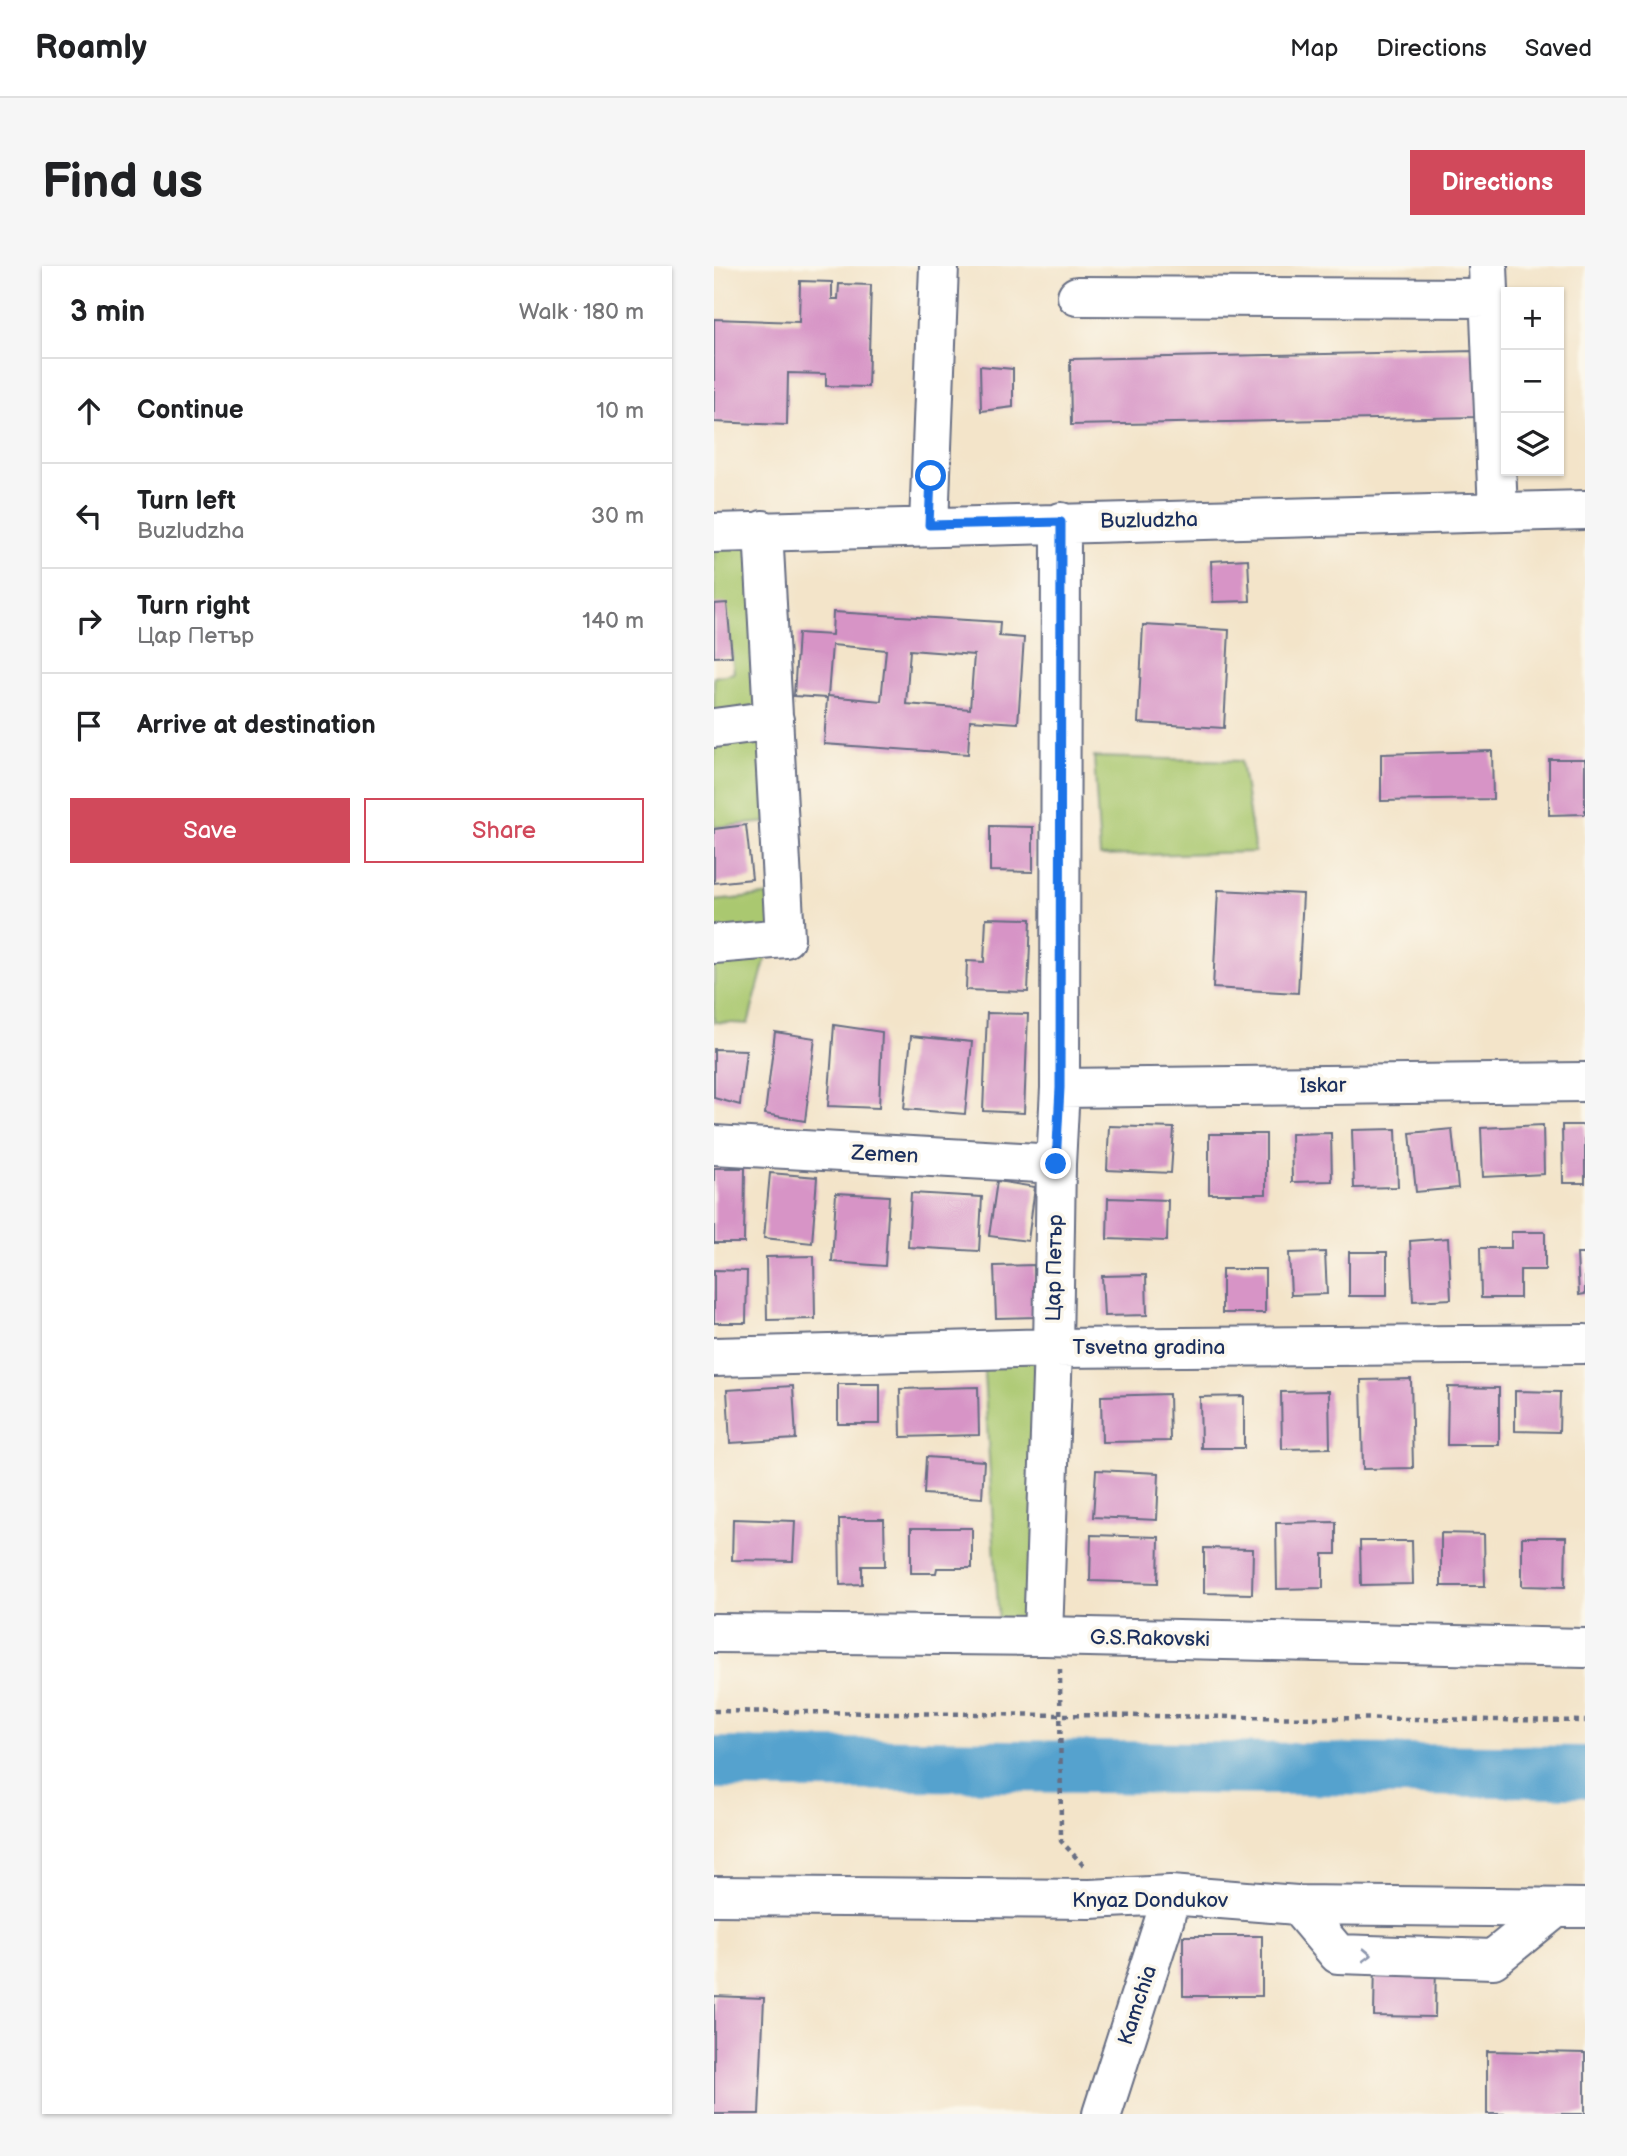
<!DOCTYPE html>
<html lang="en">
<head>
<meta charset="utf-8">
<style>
  :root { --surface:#fff; --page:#f6f6f6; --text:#202124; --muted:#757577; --line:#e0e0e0; --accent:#d1495b }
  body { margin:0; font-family:"Balsamiq Sans",sans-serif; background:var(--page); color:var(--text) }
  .controls { position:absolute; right:21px; top:21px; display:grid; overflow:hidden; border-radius:0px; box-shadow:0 2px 5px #0004 }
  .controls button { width:63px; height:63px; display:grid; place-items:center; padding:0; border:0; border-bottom:2px solid var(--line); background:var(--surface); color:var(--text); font:35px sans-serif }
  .stop { position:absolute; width:21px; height:21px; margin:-16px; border:5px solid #1a73e8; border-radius:50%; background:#fff }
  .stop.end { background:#1a73e8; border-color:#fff; box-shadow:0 2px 7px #0008 }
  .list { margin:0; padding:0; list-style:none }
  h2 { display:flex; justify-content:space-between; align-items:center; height:91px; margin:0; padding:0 28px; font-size:30px }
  h2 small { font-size:23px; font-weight:400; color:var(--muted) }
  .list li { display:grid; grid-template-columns:46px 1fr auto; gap:21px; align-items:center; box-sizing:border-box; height:105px; padding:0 28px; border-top:2px solid var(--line) }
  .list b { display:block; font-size:26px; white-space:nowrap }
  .list p { margin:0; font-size:23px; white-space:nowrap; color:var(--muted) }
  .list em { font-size:23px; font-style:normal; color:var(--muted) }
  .actions { display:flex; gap:14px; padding:21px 28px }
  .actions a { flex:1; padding:16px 0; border:2px solid var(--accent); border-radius:0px; text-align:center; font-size:24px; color:var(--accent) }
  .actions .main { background:var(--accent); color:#fff }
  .icon { flex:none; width:38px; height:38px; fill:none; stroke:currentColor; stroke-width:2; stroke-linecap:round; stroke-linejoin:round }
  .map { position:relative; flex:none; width:871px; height:1848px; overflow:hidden; border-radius:0px }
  header { display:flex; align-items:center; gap:42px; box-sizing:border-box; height:98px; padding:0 35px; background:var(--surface); border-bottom:2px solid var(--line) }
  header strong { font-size:33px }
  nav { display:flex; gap:38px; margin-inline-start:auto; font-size:24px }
  .intro { display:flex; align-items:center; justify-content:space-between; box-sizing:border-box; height:168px; padding:0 42px }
  h1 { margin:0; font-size:49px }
  .button { padding:18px 32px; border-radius:0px; background:var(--accent); color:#fff; font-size:24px; font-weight:700 }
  main { display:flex; gap:42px; padding:0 42px }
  aside { flex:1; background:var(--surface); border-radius:0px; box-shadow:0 2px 5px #0004 }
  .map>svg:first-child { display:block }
  .green { fill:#aac86f; stroke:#627c66; stroke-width:2 }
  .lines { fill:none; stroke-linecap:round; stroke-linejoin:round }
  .river { stroke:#55a2ce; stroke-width:52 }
  .building { fill:#d794c6; fill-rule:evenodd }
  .minor-casing { stroke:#676e83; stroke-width:42 }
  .path { stroke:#676e83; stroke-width:4.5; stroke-dasharray:5 5; stroke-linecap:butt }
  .minor { stroke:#fff; stroke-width:38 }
  .oneway { stroke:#8d97ae }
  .route { stroke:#1a73e8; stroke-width:9 }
  .labels { text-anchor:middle; stroke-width:7; stroke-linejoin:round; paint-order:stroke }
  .street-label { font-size:21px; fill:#1b2f5e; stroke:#fbf7ec }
</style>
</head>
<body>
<header>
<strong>Roamly</strong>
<nav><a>Map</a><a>Directions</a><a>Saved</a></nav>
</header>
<div class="intro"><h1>Find us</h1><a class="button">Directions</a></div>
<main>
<aside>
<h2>3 min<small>Walk · 180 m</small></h2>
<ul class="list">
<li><svg class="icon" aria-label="ahead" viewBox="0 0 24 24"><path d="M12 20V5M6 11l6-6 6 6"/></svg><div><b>Continue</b></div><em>10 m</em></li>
<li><svg class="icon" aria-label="left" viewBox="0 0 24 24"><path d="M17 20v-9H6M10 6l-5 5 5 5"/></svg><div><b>Turn left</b><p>Buzludzha</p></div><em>30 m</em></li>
<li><svg class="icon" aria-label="right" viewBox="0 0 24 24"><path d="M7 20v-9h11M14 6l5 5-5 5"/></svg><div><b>Turn right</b><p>Цар Петър</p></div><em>140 m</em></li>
<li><svg class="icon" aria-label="arrive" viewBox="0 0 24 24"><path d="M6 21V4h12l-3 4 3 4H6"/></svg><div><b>Arrive at destination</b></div></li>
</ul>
<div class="actions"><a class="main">Save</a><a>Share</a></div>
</aside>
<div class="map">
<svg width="871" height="1848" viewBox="0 0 871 1848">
  <rect width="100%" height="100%" fill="#fbf7ec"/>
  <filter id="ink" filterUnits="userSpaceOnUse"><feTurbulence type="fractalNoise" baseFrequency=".0143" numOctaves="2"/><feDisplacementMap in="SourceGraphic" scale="14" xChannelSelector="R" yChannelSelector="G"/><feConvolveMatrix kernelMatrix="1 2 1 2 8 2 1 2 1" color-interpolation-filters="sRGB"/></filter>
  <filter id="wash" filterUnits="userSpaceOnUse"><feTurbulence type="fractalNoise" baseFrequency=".00686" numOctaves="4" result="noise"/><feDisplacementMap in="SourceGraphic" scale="28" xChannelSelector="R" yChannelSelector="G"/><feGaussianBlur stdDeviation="1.57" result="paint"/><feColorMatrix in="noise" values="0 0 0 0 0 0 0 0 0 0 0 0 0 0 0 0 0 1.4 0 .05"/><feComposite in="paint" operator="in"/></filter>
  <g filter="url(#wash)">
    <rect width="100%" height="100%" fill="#f3e4c9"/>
    <!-- green -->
    <path class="green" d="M 43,271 L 55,556 L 0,561 L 0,411 L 20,407 L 13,348 L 0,349 L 0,275 Z
      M 380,491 L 527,495 L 541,586 L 386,590 Z
      M 69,628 L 34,758 L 0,756 L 0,635 Z
      M 320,1089 L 321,1361 L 285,1361 L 269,1091 Z"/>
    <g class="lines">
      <!-- river -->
      <path class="river" d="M 0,1497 L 871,1506"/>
    </g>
    <g id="blocks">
      <!-- building -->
      <path class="building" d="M 86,15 L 118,16 L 118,33 L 124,33 L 125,18 L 157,19 L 154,121 L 112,120 L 112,108 L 74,107 L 73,159 L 0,156 L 0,53 L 85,56 Z
        M 762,85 L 763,151 L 357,159 L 356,93 Z
        M 266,100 L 299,103 L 299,141 L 267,145 Z
        M 534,293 L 536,335 L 499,336 L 497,295 Z
        M 13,337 L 18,390 L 0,391 L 0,338 Z
        M 119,346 L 286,356 L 285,370 L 310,372 L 304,457 L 256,454 L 254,488 L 110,478 L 113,432 L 80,430 L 84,367 L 118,369 ZM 118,379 L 172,384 L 167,435 L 114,430 ZM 196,384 L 260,389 L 256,443 L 192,438 Z
        M 429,359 L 515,364 L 510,462 L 424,457 Z
        M 778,485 L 779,533 L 667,535 L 667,488 Z
        M 835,493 L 871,493 L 871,548 L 835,549 Z
        M 32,559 L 38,613 L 0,617 L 0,563 Z
        M 276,560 L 319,561 L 319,606 L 276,605 Z
        M 504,624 L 589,628 L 584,727 L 499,722 Z
        M 272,652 L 317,653 L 314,726 L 252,724 L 253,695 L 270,696 Z
        M 273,747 L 314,748 L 310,847 L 269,845 Z
        M 120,759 L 168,766 L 165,842 L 114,840 Z
        M 61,766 L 101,772 L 91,855 L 51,848 Z
        M 197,770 L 258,776 L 251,848 L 190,843 Z
        M 0,783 L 32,784 L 26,839 L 0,832 Z
        M 829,859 L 830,908 L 769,911 L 767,862 Z
        M 848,859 L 871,859 L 871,917 L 849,917 Z
        M 395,860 L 460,862 L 457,907 L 393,904 Z
        M 682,863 L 684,921 L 640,922 L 638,864 Z
        M 738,863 L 744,922 L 702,926 L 696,867 Z
        M 617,867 L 618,915 L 578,916 L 577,868 Z
        M 495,868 L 552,868 L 552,928 L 495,928 Z
        M 0,902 L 31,902 L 30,977 L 0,977 Z
        M 56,907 L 103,911 L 98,977 L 50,972 Z
        M 283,915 L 321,921 L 314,975 L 275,970 Z
        M 122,927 L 175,930 L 171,1000 L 118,996 Z
        M 197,927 L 268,931 L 265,985 L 194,981 Z
        M 394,932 L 454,934 L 453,975 L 393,973 Z
        M 797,966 L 831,966 L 831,1004 L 806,1004 L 806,1032 L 767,1032 L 766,982 L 797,982 Z
        M 734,972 L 737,1033 L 699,1035 L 696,975 Z
        M 611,986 L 613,1028 L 577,1029 L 575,987 Z
        M 635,986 L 673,986 L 673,1030 L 635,1030 Z
        M 863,988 L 871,988 L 871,1028 L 865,1029 Z
        M 100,990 L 101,1053 L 53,1054 L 52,991 Z
        M 320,999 L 322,1051 L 282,1052 L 280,1000 Z
        M 508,1003 L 551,1003 L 551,1047 L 508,1047 Z
        M 0,1004 L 33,1005 L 32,1057 L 0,1057 Z
        M 432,1009 L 433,1049 L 390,1050 L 388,1010 Z
        M 697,1113 L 699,1202 L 649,1203 L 647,1114 Z
        M 124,1118 L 166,1118 L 166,1158 L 124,1158 Z
        M 79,1120 L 82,1173 L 16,1177 L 13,1124 Z
        M 264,1121 L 265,1169 L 187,1171 L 186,1123 Z
        M 734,1121 L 785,1122 L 785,1179 L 733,1179 Z
        M 615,1125 L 616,1182 L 568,1183 L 567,1126 Z
        M 801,1125 L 846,1126 L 845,1166 L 801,1165 Z
        M 455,1128 L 456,1175 L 388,1176 L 387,1130 Z
        M 530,1130 L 530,1182 L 487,1182 L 486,1131 Z
        M 212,1191 L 270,1195 L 268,1232 L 210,1228 Z
        M 382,1204 L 445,1207 L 443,1254 L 379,1251 Z
        M 19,1253 L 81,1255 L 79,1295 L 18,1294 Z
        M 125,1253 L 170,1253 L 171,1300 L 148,1300 L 148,1318 L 126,1319 Z
        M 622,1256 L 622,1288 L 609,1288 L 609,1322 L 563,1323 L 562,1257 Z
        M 197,1262 L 258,1262 L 258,1302 L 223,1302 L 222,1307 L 197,1307 Z
        M 727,1267 L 770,1268 L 771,1320 L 727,1320 Z
        M 377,1269 L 445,1271 L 444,1317 L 376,1315 Z
        M 808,1271 L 852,1271 L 851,1321 L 808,1320 Z
        M 646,1275 L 698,1275 L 699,1318 L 647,1319 Z
        M 490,1282 L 539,1283 L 538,1328 L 490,1327 Z
        M 469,1670 L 548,1670 L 548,1730 L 469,1730 Z
        M 661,1693 L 722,1694 L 721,1751 L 660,1750 Z
        M 0,1730 L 50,1732 L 45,1848 L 0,1848 Z
        M 773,1785 L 871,1787 L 871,1848 L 773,1848 Z"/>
    </g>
  </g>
  <g filter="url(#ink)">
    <use href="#blocks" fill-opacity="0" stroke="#676e83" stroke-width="2"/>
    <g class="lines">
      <!-- minor casing -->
      <g class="minor-casing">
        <path id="minor" d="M 774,0 L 784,246
          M 363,30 L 776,32
          M 215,259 L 225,0
          M 0,267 L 871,244
          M 0,462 L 60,454
          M 0,678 L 71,672 L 49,264
          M 346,822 L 871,816
          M 0,879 L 342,898
          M 0,1091 L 339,1082 L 871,1078
          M 0,1367 L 329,1370 L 871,1382
          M 329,1370 L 339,1082 L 342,898 L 346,822 L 347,256
          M 0,1630 L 376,1633 L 456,1629 L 583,1639 L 871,1642
          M 583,1639 L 624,1688 L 779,1693 L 842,1642
          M 388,1848 L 451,1652 L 456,1629"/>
      </g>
      <!-- path -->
      <path class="path" d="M 346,1403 L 347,1575 L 369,1599
        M 0,1445 L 871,1455"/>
      <!-- minor -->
      <use href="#minor" class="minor"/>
    </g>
    <!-- one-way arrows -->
    <defs><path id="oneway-chevron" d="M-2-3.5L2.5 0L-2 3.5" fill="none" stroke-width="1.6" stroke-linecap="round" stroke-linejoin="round" transform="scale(1.75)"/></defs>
    <use class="oneway" href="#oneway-chevron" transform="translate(653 1689) rotate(2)"/>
  </g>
  <g class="lines" filter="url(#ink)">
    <!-- route -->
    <path class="route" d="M 217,210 L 215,259 L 347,256 L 346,822 L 342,898"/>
  </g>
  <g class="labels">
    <!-- street labels -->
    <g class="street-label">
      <text transform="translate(435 254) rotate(-1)" y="7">Buzludzha</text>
      <text transform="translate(609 819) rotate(-1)" y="7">Iskar</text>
      <text transform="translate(171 888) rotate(3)" y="7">Zemen</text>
      <text transform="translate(340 1002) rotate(-89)" y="7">Цар Петър</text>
      <text x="435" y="1088">Tsvetna gradina</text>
      <text transform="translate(436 1372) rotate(1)" y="7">G.S.Rakovski</text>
      <text x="436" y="1641">Knyaz Dondukov</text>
      <text transform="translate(423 1739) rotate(-72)" y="7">Kamchia</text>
    </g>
  </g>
</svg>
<div class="controls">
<button>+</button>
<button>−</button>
<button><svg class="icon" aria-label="layers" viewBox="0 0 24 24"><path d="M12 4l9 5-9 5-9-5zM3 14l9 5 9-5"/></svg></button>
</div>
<div class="stop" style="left:217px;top:210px"></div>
<div class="stop end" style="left:342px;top:898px"></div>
</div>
</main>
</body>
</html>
